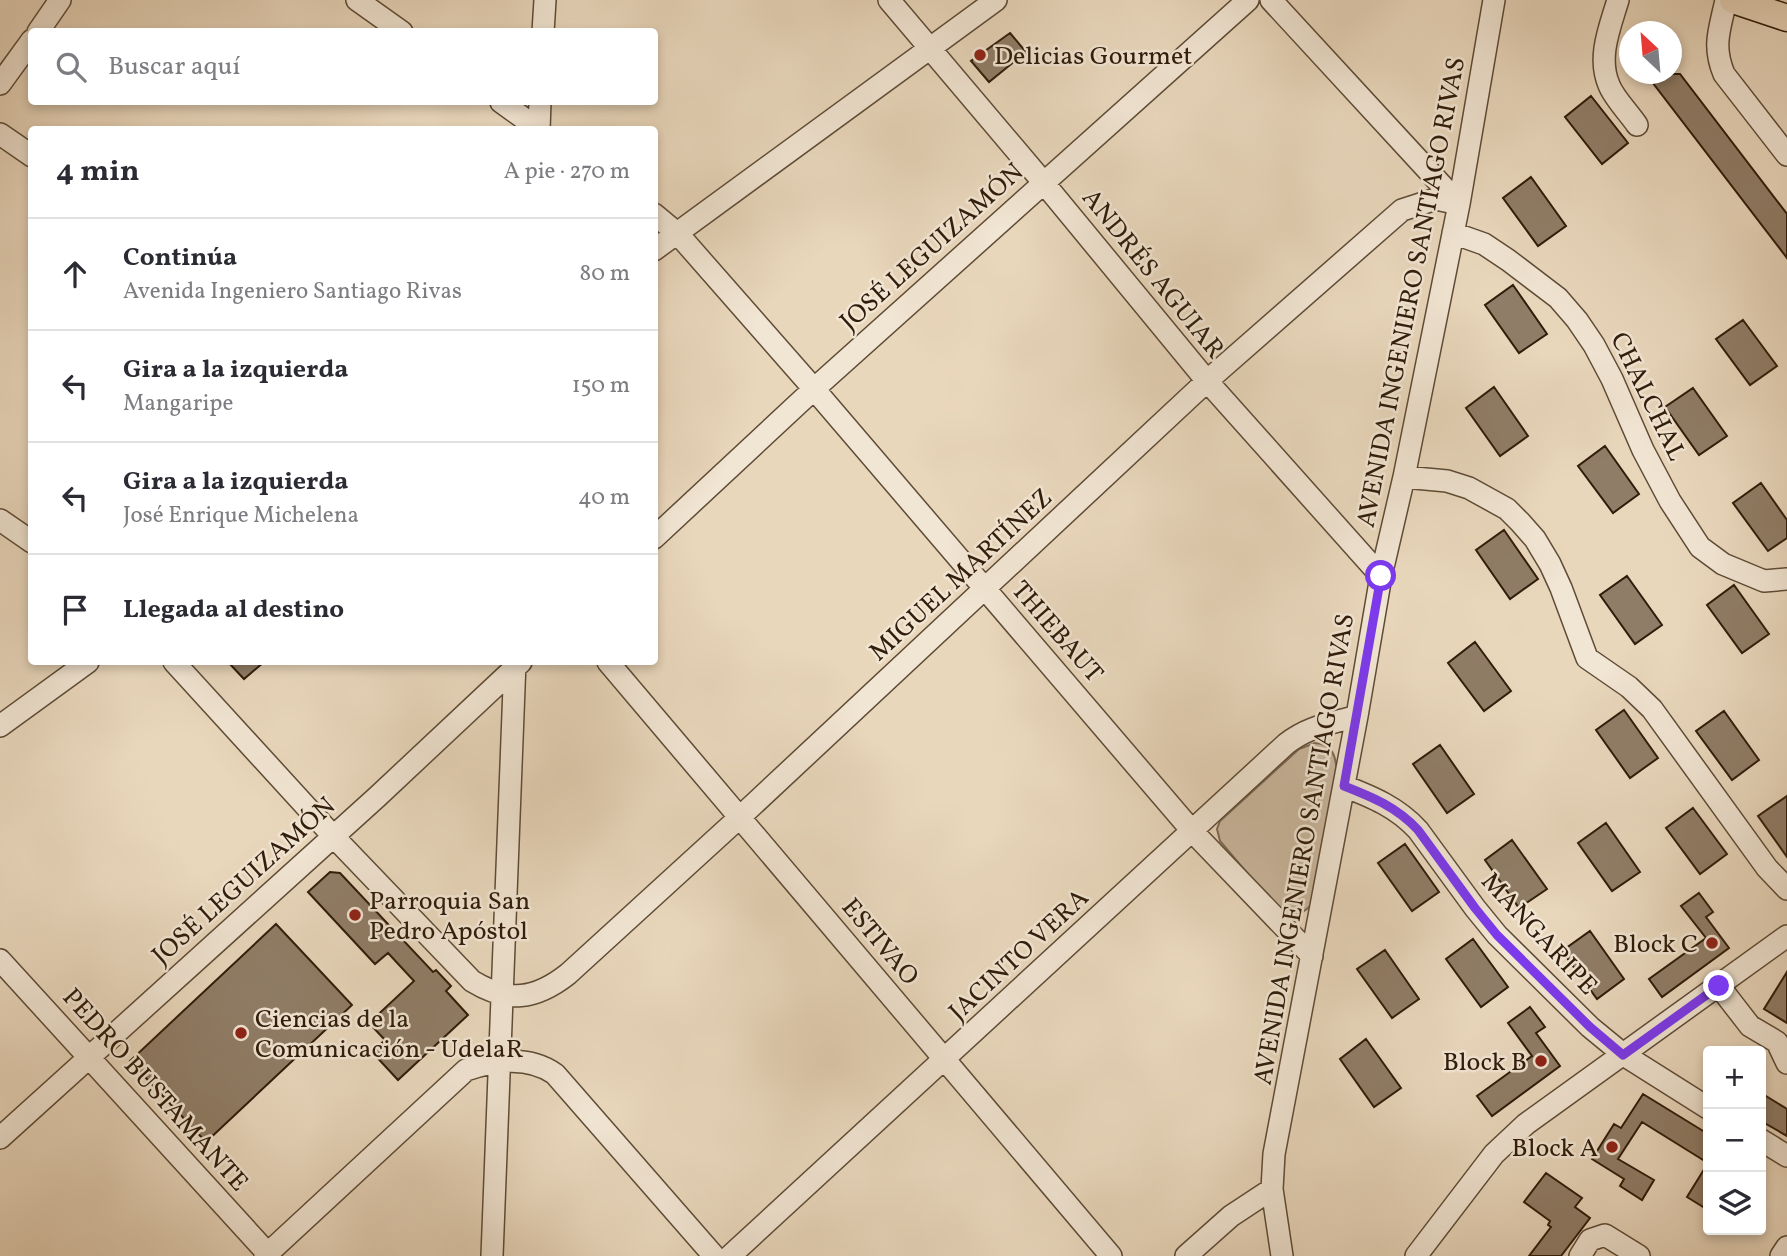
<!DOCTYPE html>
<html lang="es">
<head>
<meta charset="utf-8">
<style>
  :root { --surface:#fff; --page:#f2f2f3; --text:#2b2b33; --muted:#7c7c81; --line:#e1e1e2 }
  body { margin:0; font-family:Vollkorn,serif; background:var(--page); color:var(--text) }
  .controls { position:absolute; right:21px; bottom:21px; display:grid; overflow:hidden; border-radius:7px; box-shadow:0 4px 10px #0003 }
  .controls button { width:63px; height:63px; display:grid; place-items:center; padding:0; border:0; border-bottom:2px solid var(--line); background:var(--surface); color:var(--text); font:35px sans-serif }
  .compass { position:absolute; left:1619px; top:21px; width:63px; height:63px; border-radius:50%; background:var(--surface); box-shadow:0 4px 10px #0003; rotate:334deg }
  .stop { position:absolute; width:21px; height:21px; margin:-16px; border:5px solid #7c3aed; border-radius:50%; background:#fff }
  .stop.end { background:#7c3aed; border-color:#fff; box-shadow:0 2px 7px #0008 }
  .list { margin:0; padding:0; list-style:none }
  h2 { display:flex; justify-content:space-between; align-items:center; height:91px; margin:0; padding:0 28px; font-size:30px }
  h2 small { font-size:23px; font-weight:400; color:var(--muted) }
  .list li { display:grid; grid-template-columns:46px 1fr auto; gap:21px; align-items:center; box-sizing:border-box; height:112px; padding:0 28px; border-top:2px solid var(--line) }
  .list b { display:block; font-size:26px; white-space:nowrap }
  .list p { margin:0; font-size:23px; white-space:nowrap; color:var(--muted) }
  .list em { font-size:23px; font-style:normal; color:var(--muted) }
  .icon { flex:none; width:38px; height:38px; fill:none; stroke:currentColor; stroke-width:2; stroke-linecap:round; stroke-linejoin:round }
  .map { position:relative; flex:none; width:1787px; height:1256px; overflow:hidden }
  .search { position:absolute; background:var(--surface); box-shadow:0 4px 10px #0003; left:28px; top:28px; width:630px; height:77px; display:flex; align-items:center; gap:18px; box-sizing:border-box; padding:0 24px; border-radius:7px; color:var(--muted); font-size:26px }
  .panel { position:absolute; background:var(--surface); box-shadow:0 4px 10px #0003; left:28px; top:126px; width:630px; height:539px; border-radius:7px }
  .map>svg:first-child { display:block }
  .green { fill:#cab79e; stroke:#7d6a54; stroke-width:2 }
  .building { fill:#907d67; stroke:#301c0a; stroke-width:2 }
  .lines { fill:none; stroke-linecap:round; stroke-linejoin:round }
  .minor-casing { stroke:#5e4b36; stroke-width:24 }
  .major-casing { stroke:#301c0a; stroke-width:29 }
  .minor { stroke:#f1e5d3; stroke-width:21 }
  .major { stroke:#e9d7bc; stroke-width:26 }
  .route { stroke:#7c3aed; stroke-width:9 }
  .poi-dot { fill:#8f2418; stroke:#f1e5d3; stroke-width:2.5 }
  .labels { text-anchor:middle; stroke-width:5; stroke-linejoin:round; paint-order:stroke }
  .poi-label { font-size:26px; fill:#301c0a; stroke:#f1e5d3; text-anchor:start }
  .street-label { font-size:26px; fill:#301c0a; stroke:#f1e5d3 }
</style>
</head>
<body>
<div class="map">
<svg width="1787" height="1256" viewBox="0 0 1787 1256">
  <rect width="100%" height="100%" fill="#e9d7bc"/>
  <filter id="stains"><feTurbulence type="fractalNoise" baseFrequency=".00286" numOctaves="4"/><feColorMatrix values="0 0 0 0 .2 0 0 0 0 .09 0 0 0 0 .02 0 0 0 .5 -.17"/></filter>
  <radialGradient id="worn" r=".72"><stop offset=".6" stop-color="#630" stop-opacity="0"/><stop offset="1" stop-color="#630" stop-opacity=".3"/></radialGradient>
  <!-- green -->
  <path class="green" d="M 1315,743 C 1333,744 1336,757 1337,773 L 1311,905 C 1299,918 1289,917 1276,907 L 1220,841 L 1217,829 L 1220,821 L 1299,749 Z"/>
  <!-- building -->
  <path class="building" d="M 1010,33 L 1026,52 L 989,82 L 971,61 Z
    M 1646,74 L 1680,74 L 1787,214 L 1787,258 Z
    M 1591,96 L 1628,143 L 1602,164 L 1565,117 Z
    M 1531,177 L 1566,226 L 1538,246 L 1503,198 Z
    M 1513,285 L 1547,334 L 1519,353 L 1485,305 Z
    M 1743,320 L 1777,366 L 1750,385 L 1716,339 Z
    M 1494,387 L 1528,436 L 1500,456 L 1466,408 Z
    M 1693,388 L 1727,436 L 1699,455 L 1665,407 Z
    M 1605,446 L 1639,494 L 1613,513 L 1578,466 Z
    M 1761,483 L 1787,520 L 1787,538 L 1768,551 L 1733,503 Z
    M 1504,530 L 1538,579 L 1510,599 L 1476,550 Z
    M 1627,576 L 1662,625 L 1635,644 L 1600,595 Z
    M 1734,585 L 1769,634 L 1742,653 L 1707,605 Z
    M 1475,642 L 1511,691 L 1484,711 L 1448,663 Z
    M 228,662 L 264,662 L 244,679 Z
    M 1624,710 L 1658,758 L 1630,778 L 1596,730 Z
    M 1724,711 L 1759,760 L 1732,780 L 1696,731 Z
    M 1440,745 L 1474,794 L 1447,813 L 1413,764 Z
    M 1787,796 L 1787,857 L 1758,816 Z
    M 1693,808 L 1727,854 L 1700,874 L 1666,828 Z
    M 1606,823 L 1640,872 L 1612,891 L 1578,843 Z
    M 1512,840 L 1547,889 L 1519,908 L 1485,860 Z
    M 1405,844 L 1439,892 L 1412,911 L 1378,863 Z
    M 330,872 L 340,873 L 433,972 L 436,970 L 451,986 L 446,991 L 468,1015 L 398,1080 L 372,1052 L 385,1040 L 369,1023 L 414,981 L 388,953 L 375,964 L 308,892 Z
    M 1699,893 L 1713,912 L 1706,917 L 1729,948 L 1662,997 L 1649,979 L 1706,938 L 1681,906 Z
    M 276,924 L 352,1005 L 206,1142 L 130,1061 Z
    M 1590,931 L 1624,979 L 1597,999 L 1562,951 Z
    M 1473,939 L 1508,987 L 1481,1007 L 1446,959 Z
    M 1385,950 L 1419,999 L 1392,1018 L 1357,969 Z
    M 1787,972 L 1787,1023 L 1764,1009 Z
    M 1530,1007 L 1545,1027 L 1536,1033 L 1560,1066 L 1492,1116 L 1477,1096 L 1532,1056 L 1508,1023 Z
    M 1366,1039 L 1401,1088 L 1374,1107 L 1340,1059 Z
    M 1761,1093 L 1787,1109 L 1787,1136 L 1761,1121 Z
    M 1643,1094 L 1708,1134 L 1708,1163 L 1642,1122 L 1618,1159 L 1654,1180 L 1642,1200 L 1620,1186 L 1624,1179 L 1592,1159 L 1614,1124 L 1621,1128 Z
    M 1708,1163 L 1708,1210 L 1687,1197 Z
    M 1546,1173 L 1582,1198 L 1575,1207 L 1590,1218 L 1561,1256 L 1529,1256 L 1551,1227 L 1548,1225 L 1550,1221 L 1524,1202 Z"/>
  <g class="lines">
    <!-- minor casing -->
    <g class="minor-casing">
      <path id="minor" d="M 357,0 L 402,32
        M 889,0 L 1043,182 L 1207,381 L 1381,576
        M 1271,0 L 1459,204
        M 1618,0 C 1610,27 1597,57 1609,85 C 1614,98 1629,113 1637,125
        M 1726,0 C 1720,29 1712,45 1724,74 L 1787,155
        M 38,32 L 60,0
        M 543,32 L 545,0
        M 0,84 L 32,40
        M 501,102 L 540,130
        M 539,130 L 540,102
        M 0,134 L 32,156
        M 654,214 L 678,234 L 814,389 L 1193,832 L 1312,956
        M 1453,233 L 1484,244 L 1508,260 L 1558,298 L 1577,320 L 1594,345 L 1612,379 L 1643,450 L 1670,501 L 1700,547 L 1723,564 L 1764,581 L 1787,579
        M 654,250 L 996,0
        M 1404,477 L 1447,481 L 1469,488 L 1507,509 L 1520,522 L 1535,539 L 1550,564 L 1561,588 L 1587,658 L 1629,687 L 1652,709 L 1767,868 L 1787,889
        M 0,520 L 32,542
        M 654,538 L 814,389 L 1248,0
        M 174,662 L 333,836 L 472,981 C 508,1003 535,1000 568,974 L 740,817 L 1207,381 L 1402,210 L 1436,199 L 1459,204
        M 608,662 L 1111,1256
        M 0,726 L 88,662
        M 1344,786 C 1372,797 1397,807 1418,830 L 1475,908 L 1497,935 L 1590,1027 L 1624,1055 L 1708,1108
        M 0,960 L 270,1256
        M 1719,986 L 1750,1026 L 1777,1042 L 1787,1063
        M 0,1138 L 377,797 L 521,662
        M 1761,1140 L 1787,1156
        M 265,1256 L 466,1070 C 495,1060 528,1055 555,1074 L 714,1256
        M 492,1256 L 515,662
        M 730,1256 L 1286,744 C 1309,726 1330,724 1357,716
        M 1186,1256 L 1231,1216 L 1272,1189
        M 1282,1256 L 1272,1189 L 1274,1154 L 1357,716 L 1381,576 L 1404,477 L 1459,204 L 1494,0
        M 1416,1256 L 1494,1154 L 1526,1124 L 1787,936
        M 1580,1256 L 1590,1240 L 1605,1235 L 1639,1256
        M 1781,1256 L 1787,1247"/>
    </g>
    <!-- major casing -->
    <g class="major-casing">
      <path id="major" d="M 1733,0 L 1787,18"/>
    </g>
    <!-- minor -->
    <use href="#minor" class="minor"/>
    <!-- major -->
    <use href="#major" class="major"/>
  </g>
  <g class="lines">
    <!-- route -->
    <path class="route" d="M 1381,576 L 1344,786 C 1372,797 1397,807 1418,830 L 1475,908 L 1497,935 L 1590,1027 L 1623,1055 L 1719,986"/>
  </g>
  <!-- markers -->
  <g class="poi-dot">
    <circle cx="980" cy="55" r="7"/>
    <circle cx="355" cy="915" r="7"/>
    <circle cx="1712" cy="943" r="7"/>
    <circle cx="241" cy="1033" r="7"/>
    <circle cx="1541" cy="1061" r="7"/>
    <circle cx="1612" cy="1147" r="7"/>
  </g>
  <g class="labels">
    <!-- poi labels -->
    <g class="poi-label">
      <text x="994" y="64">Delicias Gourmet</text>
      <text x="369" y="909">Parroquia San<tspan x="369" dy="30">Pedro Apóstol</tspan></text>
      <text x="1698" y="952" text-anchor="end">Block C</text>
      <text x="255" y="1027">Ciencias de la<tspan x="255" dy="30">Comunicación - UdelaR</tspan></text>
      <text x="1527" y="1070" text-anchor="end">Block B</text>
      <text x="1598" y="1156" text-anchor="end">Block A</text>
    </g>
    <!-- street labels -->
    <g class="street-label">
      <text transform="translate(931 246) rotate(-42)" y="9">JOSÉ LEGUIZAMÓN</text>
      <text transform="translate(1154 273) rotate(51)" y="9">ANDRÉS AGUIAR</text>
      <text transform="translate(1410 292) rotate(-79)" y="9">AVENIDA INGENIERO SANTIAGO RIVAS</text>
      <text transform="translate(1649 396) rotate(64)" y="9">CHALCHAL</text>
      <text transform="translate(960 574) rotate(-43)" y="9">MIGUEL MARTÍNEZ</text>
      <text transform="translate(1058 631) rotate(49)" y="9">THIEBAUT</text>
      <text transform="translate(1303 849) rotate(-80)" y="9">AVENIDA INGENIERO SANTIAGO RIVAS</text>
      <text transform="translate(243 880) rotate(-42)" y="9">JOSÉ LEGUIZAMÓN</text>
      <text transform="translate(1540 933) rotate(47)" y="9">MANGARIPE</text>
      <text transform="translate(881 941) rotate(50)" y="9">ESTIVAO</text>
      <text transform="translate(1018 954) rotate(-43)" y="9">JACINTO VERA</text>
      <text transform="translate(156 1089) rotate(48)" y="9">PEDRO BUSTAMANTE</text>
    </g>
  </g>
  <rect width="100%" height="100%" filter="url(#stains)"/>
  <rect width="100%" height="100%" fill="url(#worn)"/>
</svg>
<div class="controls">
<button>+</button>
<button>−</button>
<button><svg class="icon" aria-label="layers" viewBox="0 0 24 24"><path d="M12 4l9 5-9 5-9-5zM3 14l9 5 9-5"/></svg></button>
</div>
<svg class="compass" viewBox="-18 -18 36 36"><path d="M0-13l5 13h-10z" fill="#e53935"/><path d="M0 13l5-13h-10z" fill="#7c7c81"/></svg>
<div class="stop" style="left:1381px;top:576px"></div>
<div class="stop end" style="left:1719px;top:986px"></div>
<div class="search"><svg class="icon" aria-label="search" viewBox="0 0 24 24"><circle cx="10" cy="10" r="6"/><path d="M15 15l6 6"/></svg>Buscar aquí</div>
<section class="panel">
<h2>4 min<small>A pie · 270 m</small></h2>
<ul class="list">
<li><svg class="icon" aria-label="ahead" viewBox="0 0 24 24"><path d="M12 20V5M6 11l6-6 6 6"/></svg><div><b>Continúa</b><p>Avenida Ingeniero Santiago Rivas</p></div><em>80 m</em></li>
<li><svg class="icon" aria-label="left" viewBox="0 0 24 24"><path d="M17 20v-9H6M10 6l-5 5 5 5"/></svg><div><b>Gira a la izquierda</b><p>Mangaripe</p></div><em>150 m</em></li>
<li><svg class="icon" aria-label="left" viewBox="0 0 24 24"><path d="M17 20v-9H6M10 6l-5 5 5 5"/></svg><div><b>Gira a la izquierda</b><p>José Enrique Michelena</p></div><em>40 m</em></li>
<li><svg class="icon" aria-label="arrive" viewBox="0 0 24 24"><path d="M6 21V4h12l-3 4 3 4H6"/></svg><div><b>Llegada al destino</b></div></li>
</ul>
</section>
</div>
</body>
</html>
